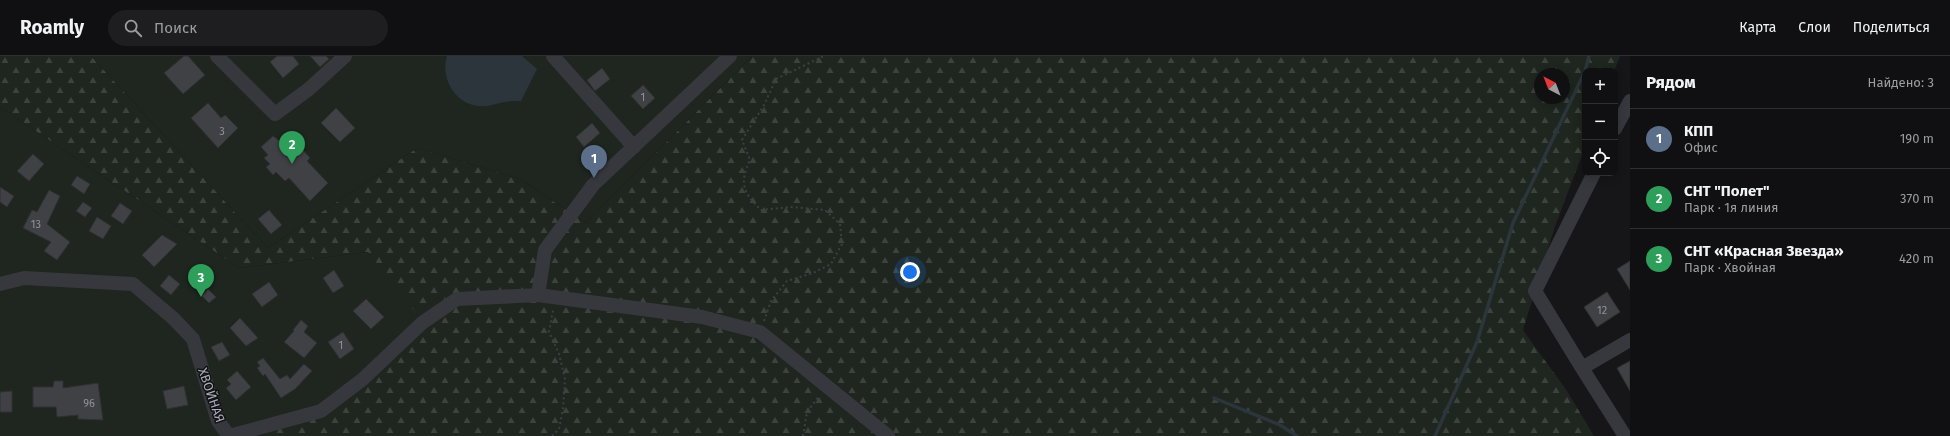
<!DOCTYPE html>
<html lang="ru">
<head>
<meta charset="utf-8">
<style>
  :root { --surface:#101012; --page:#1e1e20; --text:#f1f3f6; --muted:#9c9d9f; --line:#303032; --accent:#d93025 }
  body { margin:0; font-family:"Fira Sans",sans-serif; background:var(--page); color:var(--text) }
  .controls { position:absolute; right:12px; top:12px; display:grid; overflow:hidden; border-radius:8px; box-shadow:0 2px 10px #0003 }
  .controls button { width:36px; height:36px; display:grid; place-items:center; padding:0; border:0; border-bottom:1px solid var(--line); background:var(--surface); color:var(--text); font:20px sans-serif }
  .compass { position:absolute; left:1534px; top:12px; width:36px; height:36px; border-radius:50%; background:var(--surface); box-shadow:0 2px 10px #0003; rotate:318deg }
  .you { position:absolute; left:910px; top:216px; width:14px; height:14px; margin:-10px; border:3px solid #fff; border-radius:50%; background:#1a73e8; box-shadow:0 0 0 6px #1a73e833 }
  .badge { display:grid; place-items:center; width:26px; height:26px; border-radius:50%; background:var(--accent); color:#fff; font-size:13px; font-weight:700 }
  .pin { position:absolute; translate:-50% -33px; filter:drop-shadow(0 1px 2px #0008) }
  .pin::after { content:''; position:absolute; top:21px; width:14px; height:12px; background:inherit; clip-path:polygon(0 0,100% 0,50% 100%) }
  .list { margin:0; padding:0; list-style:none }
  h2 { display:flex; justify-content:space-between; align-items:center; height:52px; margin:0; padding:0 16px; font-size:17px }
  h2 small { font-size:13px; font-weight:400; color:var(--muted) }
  .list li { display:grid; grid-template-columns:26px 1fr auto; gap:12px; align-items:center; box-sizing:border-box; height:60px; padding:0 16px; border-top:1px solid var(--line) }
  .list b { display:block; font-size:15px; white-space:nowrap }
  .list p { margin:0; font-size:13px; white-space:nowrap; color:var(--muted) }
  .list em { font-size:13px; font-style:normal; color:var(--muted) }
  .icon { flex:none; width:22px; height:22px; fill:none; stroke:currentColor; stroke-width:2; stroke-linecap:round; stroke-linejoin:round }
  .map { position:relative; flex:none; width:1630px; height:380px; overflow:hidden }
  header { display:flex; align-items:center; gap:24px; box-sizing:border-box; height:56px; padding:0 20px; background:var(--surface); border-bottom:1px solid var(--line) }
  header strong { font-size:19px }
  nav { display:flex; gap:22px; margin-inline-start:auto; font-size:14px }
  .search { width:280px; height:36px; background:var(--page); display:flex; align-items:center; gap:10px; box-sizing:border-box; padding:0 14px; border-radius:22px; color:var(--muted); font-size:15px }
  main { display:flex }
  aside { flex:1; background:var(--surface) }
  .map>svg:first-child { display:block }
  .forest { fill:url(#forest-firs); fill-rule:evenodd }
  .green { fill:#1e261f }
  .water { fill:#2c353c }
  .lines { fill:none; stroke-linecap:round; stroke-linejoin:round }
  .stream { stroke:#2c353c; stroke-width:3.5 }
  .building { fill:#404145; stroke:#303034 }
  .path { stroke:#3d3f44; stroke-width:2; stroke-dasharray:2 3; stroke-linecap:butt }
  .minor { stroke:#37383d; stroke-width:14 }
  .labels { text-anchor:middle; stroke-width:3; stroke-linejoin:round; paint-order:stroke }
  .number-label { font-size:11px; fill:#8e929b }
  .street-label { font-size:13px; fill:#a8adb8; stroke:#111113 }
</style>
</head>
<body>
<header>
<strong>Roamly</strong>
<div class="search"><svg class="icon" aria-label="search" viewBox="0 0 24 24"><circle cx="10" cy="10" r="6"/><path d="M15 15l6 6"/></svg>Поиск</div>
<nav><a>Карта</a><a>Слои</a><a>Поделиться</a></nav>
</header>
<main>
<div class="map">
<svg width="1630" height="380" viewBox="0 0 1630 380">
  <defs>
    <pattern id="forest-firs" width="22" height="20" patternUnits="userSpaceOnUse"><rect width="22" height="20" fill="#1e261f"/><path d="M5 1l3.5 6h-7zM16 11l3.5 6h-7z" fill="#3c433d"/></pattern>
  </defs>
  <rect width="100%" height="100%" fill="#161618"/>
  <!-- forest -->
  <path class="forest" d="M 0,0 L 91,0 L 268,192 L 417,92 L 520,123 L 586,167 L 752,0 L 1620,0 L 1614,15 L 1585,15 L 1585,91 L 1554,173 L 1523,274 L 1567,335 L 1594,380 L 259,380 L 355,332 L 368,196 L 239,212 L 0,51 ZM 1540,18 L 1564,18 L 1564,42 L 1540,42 Z"/>
  <!-- green -->
  <path class="green" d="M 91,0 L 752,0 L 586,167 L 520,123 L 417,92 L 268,192 Z
    M 0,51 L 239,212 L 368,196 L 426,270 L 355,332 L 259,380 L 0,380 Z"/>
  <!-- water -->
  <path class="water" d="M 447,0 L 522,0 L 537,13 L 521,45 C 516,45 510,45 505,46 C 497,47 489,51 480,50 C 456,49 440,23 447,0 Z"/>
  <g class="lines">
    <!-- stream -->
    <path class="stream" d="M 1585,15 L 1589,0
      M 1214,342 L 1280,369 L 1297,380
      M 1435,380 L 1477,286 L 1513,167 L 1585,15"/>
  </g>
  <!-- building -->
  <path class="building" d="M 184,0 L 188,0 L 205,19 L 183,38 L 164,17 Z
    M 277,0 L 293,0 L 299,8 L 283,22 L 270,6 Z
    M 310,0 L 326,0 L 329,3 L 320,11 Z
    M 602,12 L 610,23 L 595,35 L 587,24 Z
    M 643,29 L 655,42 L 643,53 L 631,40 Z
    M 208,47 L 221,62 L 225,59 L 238,72 L 218,92 L 191,62 Z
    M 336,52 L 355,72 L 340,86 L 321,67 Z
    M 592,67 L 600,77 L 584,91 L 576,81 Z
    M 290,79 L 310,102 L 307,105 L 328,127 L 310,145 L 289,122 L 285,125 L 276,116 L 273,119 L 266,111 L 270,108 L 264,102 L 268,99 L 261,91 L 273,80 L 282,87 Z
    M 33,98 L 44,108 L 29,125 L 17,115 Z
    M 77,120 L 90,128 L 84,138 L 71,129 Z
    M 0,131 L 14,140 L 7,151 L 0,146 Z
    M 49,134 L 60,140 L 47,168 L 70,186 L 57,204 L 44,195 L 51,186 L 23,172 L 32,154 L 37,156 Z
    M 83,146 L 92,152 L 85,161 L 76,155 Z
    M 120,147 L 132,155 L 123,168 L 111,160 Z
    M 269,154 L 282,169 L 271,178 L 258,163 Z
    M 97,161 L 111,170 L 103,183 L 89,175 Z
    M 162,179 L 177,188 L 154,211 L 142,199 Z
    M 1630,205 L 1630,234 L 1617,213 Z
    M 334,214 L 344,230 L 333,237 L 323,222 Z
    M 169,219 L 180,228 L 171,239 L 160,230 Z
    M 269,226 L 278,239 L 262,251 L 252,238 Z
    M 208,233 L 216,241 L 209,247 L 202,240 Z
    M 1607,236 L 1620,256 L 1597,271 L 1584,251 Z
    M 366,243 L 384,261 L 371,273 L 353,255 Z
    M 240,262 L 258,282 L 246,290 L 230,272 Z
    M 301,264 L 308,270 L 304,276 L 317,287 L 304,302 L 284,286 L 294,275 L 293,274 Z
    M 343,276 L 354,293 L 340,303 L 328,286 Z
    M 222,286 L 230,299 L 219,305 L 211,291 Z
    M 263,302 L 280,323 L 287,319 L 290,323 L 304,308 L 312,315 L 295,333 L 281,342 L 265,318 L 263,320 L 257,312 L 260,310 L 257,306 Z
    M 1630,305 L 1630,335 L 1617,312 Z
    M 237,315 L 251,331 L 236,344 L 226,332 L 231,328 L 227,324 Z
    M 54,325 L 63,325 L 63,332 L 98,327 L 103,364 L 78,363 L 78,359 L 57,361 L 56,351 L 33,351 L 33,331 L 53,331 Z
    M 184,330 L 188,349 L 167,353 L 163,335 Z
    M 12,335 L 12,356 L 0,356 L 0,336 Z"/>
  <g class="lines">
    <!-- path -->
    <path class="path" d="M 764,265 L 771,245 L 787,225 L 813,217 L 831,208 L 842,188 L 840,168 L 825,154 L 791,151 L 761,154 C 743,136 739,128 750,104 L 742,84 L 764,49 L 776,23 L 824,0
      M 552,380 L 559,373 L 563,353 L 565,323 L 559,298 L 549,276 L 553,254
      M 803,380 L 807,356 L 819,340"/>
    <!-- minor -->
    <path class="minor" d="M 217,0 L 275,58 L 309,33 L 345,0
      M 553,0 L 634,91
      M 1615,73 L 1630,45
      M 0,228 L 24,222 L 133,228 L 174,263 L 193,283 L 218,365 L 229,380 L 321,355 L 363,323 L 422,267 L 457,243 L 538,239 L 702,261 L 760,276 L 888,380
      M 538,239 L 545,194 L 593,129 L 730,0
      M 1582,312 L 1535,235 L 1594,117
      M 1625,380 L 1582,312 L 1630,284"/>
  </g>
  <g class="labels">
    <!-- number labels -->
    <g class="number-label">
      <text x="643" y="45">1</text>
      <text x="222" y="79">3</text>
      <text x="36" y="172">13</text>
      <text x="1602" y="258">12</text>
      <text x="341" y="293">1</text>
      <text x="89" y="351">96</text>
    </g>
    <!-- street labels -->
    <g class="street-label">
      <text transform="translate(212 339) rotate(71)" y="5">ХВОЙНАЯ</text>
    </g>
  </g>
</svg>
<div class="controls">
<button>+</button>
<button>−</button>
<button><svg class="icon" aria-label="locate" viewBox="0 0 24 24"><circle cx="12" cy="12" r="6"/><path d="M12 2v4M12 18v4M2 12h4M18 12h4"/></svg></button>
</div>
<svg class="compass" viewBox="-18 -18 36 36"><path d="M0-13l5 13h-10z" fill="#e53935"/><path d="M0 13l5-13h-10z" fill="#9c9d9f"/></svg>
<div class="you"></div>
<div class="pin badge" style="left:594px;top:122px;background:#5c6f8a">1</div>
<div class="pin badge" style="left:292px;top:108px;background:#2e9e5b">2</div>
<div class="pin badge" style="left:201px;top:241px;background:#2e9e5b">3</div>
</div>
<aside>
<h2>Рядом<small>Найдено: 3</small></h2>
<ul class="list">
<li><span class="badge" style="background:#5c6f8a">1</span><div><b>КПП</b><p>Офис</p></div><em>190 m</em></li>
<li><span class="badge" style="background:#2e9e5b">2</span><div><b>СНТ &quot;Полет&quot;</b><p>Парк · 1я линия</p></div><em>370 m</em></li>
<li><span class="badge" style="background:#2e9e5b">3</span><div><b>СНТ «Красная Звезда»</b><p>Парк · Хвойная</p></div><em>420 m</em></li>
</ul>
</aside>
</main>
</body>
</html>
